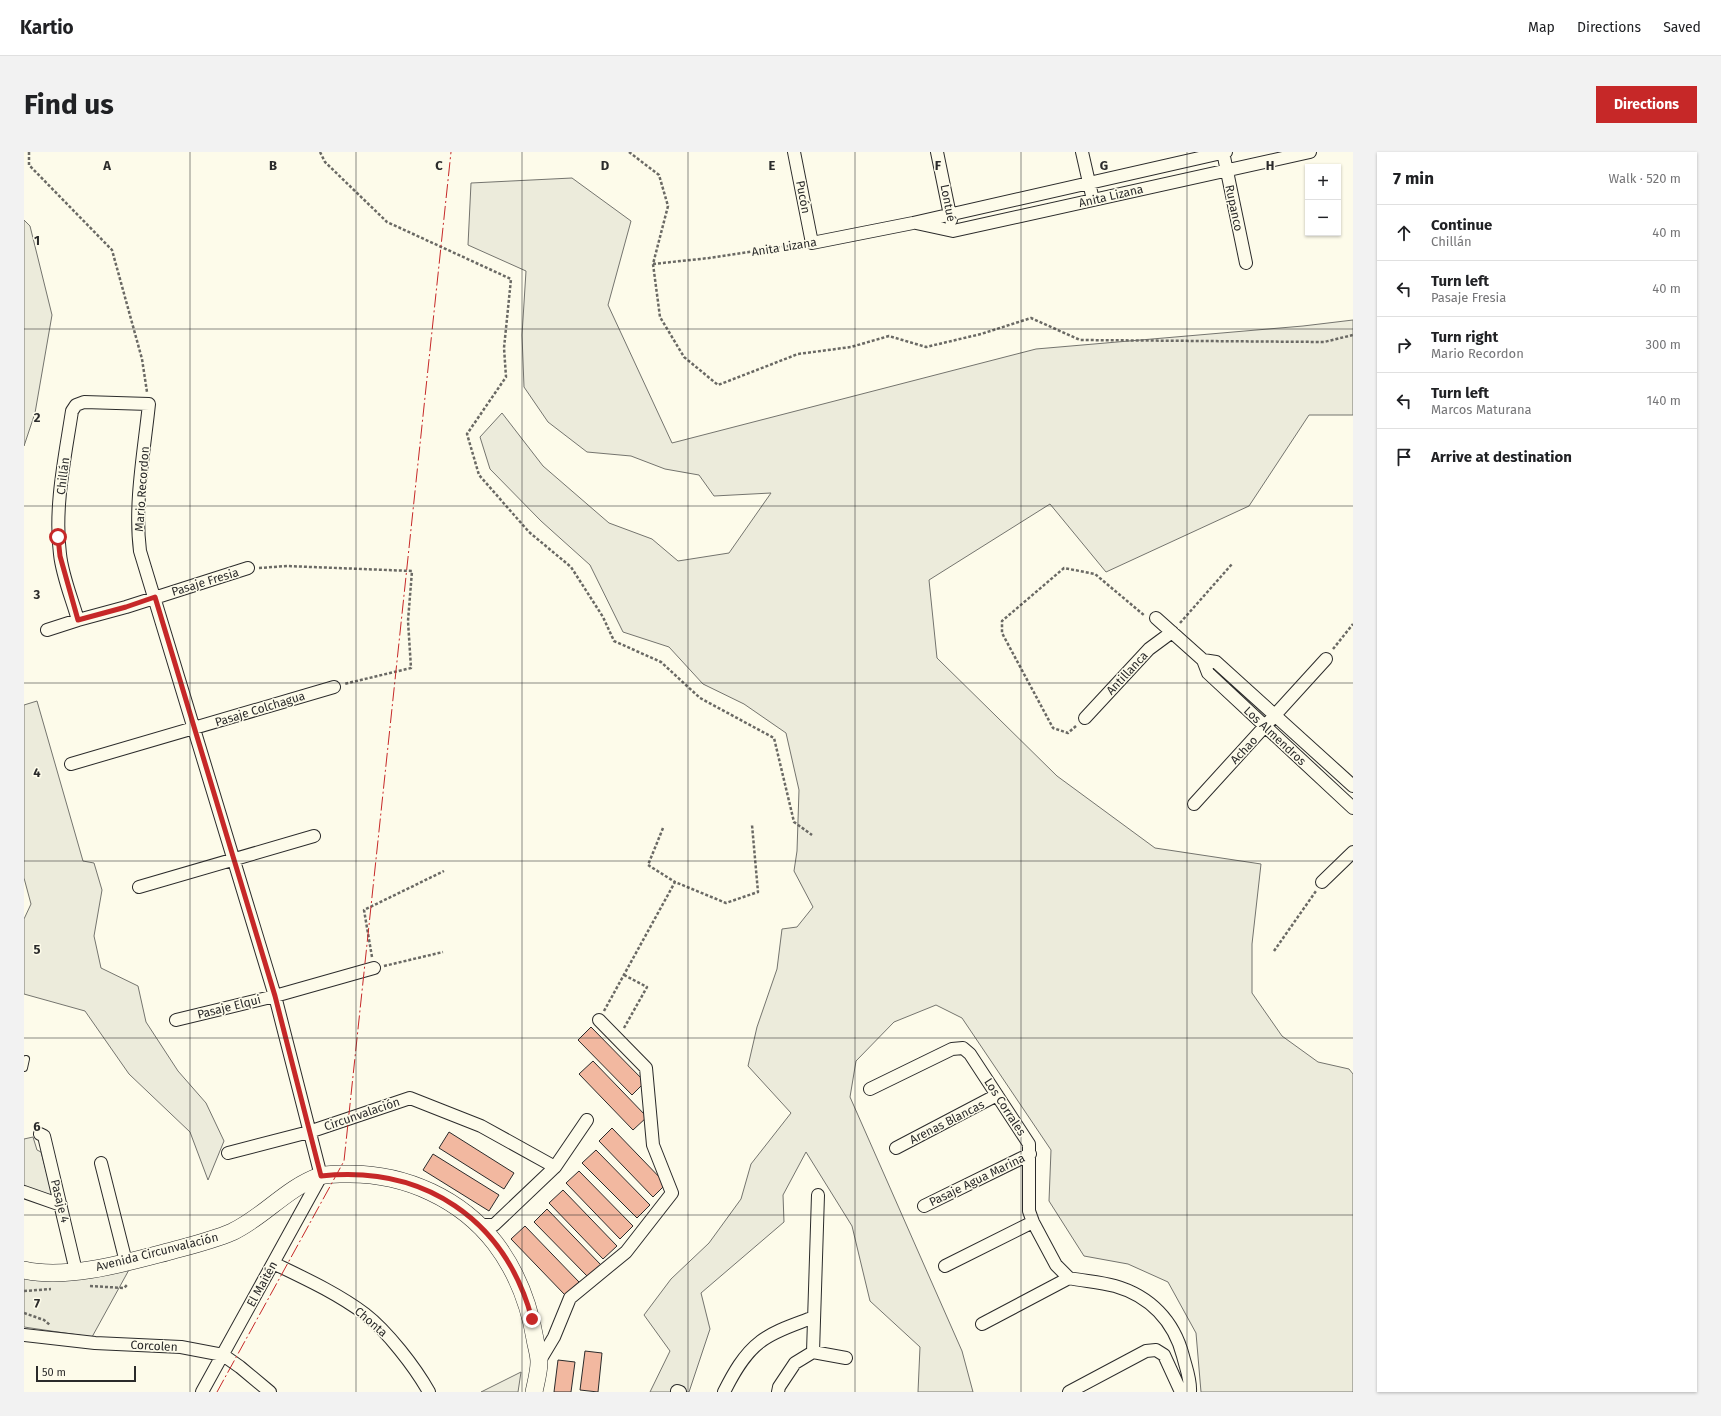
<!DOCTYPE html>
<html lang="en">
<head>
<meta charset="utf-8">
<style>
  :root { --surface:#fff; --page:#f2f2f2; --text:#202124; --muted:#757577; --line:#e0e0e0; --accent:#c62828 }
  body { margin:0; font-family:"Fira Sans",sans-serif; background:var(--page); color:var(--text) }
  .controls { position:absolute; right:12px; top:12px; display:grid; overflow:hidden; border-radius:0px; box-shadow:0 1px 3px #0004 }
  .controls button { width:36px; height:36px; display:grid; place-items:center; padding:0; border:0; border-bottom:1px solid var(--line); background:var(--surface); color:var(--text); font:20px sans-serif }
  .scale { position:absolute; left:12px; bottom:10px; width:100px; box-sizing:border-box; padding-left:4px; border:2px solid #2b2b2b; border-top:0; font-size:11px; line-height:14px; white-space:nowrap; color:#2b2b2b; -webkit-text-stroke:3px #fdfbea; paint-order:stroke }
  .stop { position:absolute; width:12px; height:12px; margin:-9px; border:3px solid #c62828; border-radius:50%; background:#fff }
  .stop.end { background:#c62828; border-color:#fff; box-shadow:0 1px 4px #0008 }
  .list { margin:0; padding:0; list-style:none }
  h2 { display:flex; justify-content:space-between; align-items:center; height:52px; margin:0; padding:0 16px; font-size:17px }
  h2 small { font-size:13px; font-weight:400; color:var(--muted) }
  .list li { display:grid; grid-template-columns:26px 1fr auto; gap:12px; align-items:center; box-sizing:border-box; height:56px; padding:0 16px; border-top:1px solid var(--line) }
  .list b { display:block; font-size:15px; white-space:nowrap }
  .list p { margin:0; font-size:13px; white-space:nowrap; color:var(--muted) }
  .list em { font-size:13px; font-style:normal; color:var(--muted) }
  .icon { flex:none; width:22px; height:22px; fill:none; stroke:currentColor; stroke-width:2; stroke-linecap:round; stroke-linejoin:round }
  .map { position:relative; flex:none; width:1329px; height:1240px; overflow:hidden; border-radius:0px }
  header { display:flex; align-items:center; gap:24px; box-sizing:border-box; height:56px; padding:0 20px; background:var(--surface); border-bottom:1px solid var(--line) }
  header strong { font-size:19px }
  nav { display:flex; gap:22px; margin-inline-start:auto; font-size:14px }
  .intro { display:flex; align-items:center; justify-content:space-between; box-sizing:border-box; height:96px; padding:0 24px }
  h1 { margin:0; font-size:28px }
  .button { padding:10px 18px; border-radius:0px; background:var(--accent); color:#fff; font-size:14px; font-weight:700 }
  main { display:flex; gap:24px; padding:0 24px }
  aside { flex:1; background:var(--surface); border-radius:0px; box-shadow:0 1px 3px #0004 }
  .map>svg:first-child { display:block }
  .green { fill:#ecebdb; stroke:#74746e }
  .building { fill:#f2b8a0; stroke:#2b2b2b }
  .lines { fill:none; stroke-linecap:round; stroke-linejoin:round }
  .lane-casing { stroke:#2b2b2b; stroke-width:8 }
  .street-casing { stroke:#2b2b2b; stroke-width:14 }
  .secondary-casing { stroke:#2b2b2b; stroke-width:18 }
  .path { stroke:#6a6964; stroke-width:2.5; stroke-dasharray:3 2; stroke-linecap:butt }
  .lane { stroke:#fdfbea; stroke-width:6 }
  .street { stroke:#fdfbea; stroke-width:12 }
  .secondary { stroke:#fdfbea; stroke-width:17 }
  .power { stroke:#c62828; stroke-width:1; stroke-dasharray:14 3 2 3; stroke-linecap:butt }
  .route { stroke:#c62828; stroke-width:5 }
  .grid { fill:none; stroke:#2b2b2b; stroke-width:1; stroke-opacity:0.55 }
  .labels { text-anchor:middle; stroke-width:3; stroke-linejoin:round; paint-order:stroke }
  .street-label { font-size:12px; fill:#2b2b2b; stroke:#fdfbea }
  .grid-label { font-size:13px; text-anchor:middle; font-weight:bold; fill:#2b2b2b; stroke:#fdfbea; stroke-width:3; stroke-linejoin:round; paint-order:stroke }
</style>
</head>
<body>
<header>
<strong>Kartio</strong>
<nav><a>Map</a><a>Directions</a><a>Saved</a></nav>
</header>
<div class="intro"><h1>Find us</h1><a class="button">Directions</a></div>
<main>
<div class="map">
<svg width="1329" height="1240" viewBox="0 0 1329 1240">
  <rect width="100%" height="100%" fill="#fdfbea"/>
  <!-- green -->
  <path class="green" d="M 548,26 L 607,69 L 584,153 L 648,291 L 1012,197 L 1279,174 L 1329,168 L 1329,263 L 1285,263 L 1225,354 L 1082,420 L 1026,352 L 905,428 L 913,506 L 1033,624 L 1131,696 L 1237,712 L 1228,792 L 1228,841 L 1258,884 L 1294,910 L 1325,917 L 1329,922 L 1329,1240 L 1177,1240 L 1172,1181 L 1144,1130 L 1104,1112 L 1060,1104 L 1025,1049 L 1027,998 L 938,866 L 912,853 L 870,870 L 832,909 L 826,945 L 938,1199 L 949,1240 L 894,1240 L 896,1195 L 846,1149 L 828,1074 L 782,1000 L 759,1043 L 760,1070 L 677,1141 L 686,1177 L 665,1240 L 626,1240 L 646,1199 L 620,1163 L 647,1127 L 685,1091 L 717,1047 L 727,1012 L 767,961 L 724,914 L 733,875 L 753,817 L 758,777 L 773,775 L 789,755 L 770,719 L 773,699 L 775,638 L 762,581 L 720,552 L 679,532 L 645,495 L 599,480 L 566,413 L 517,369 L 466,317 L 456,285 L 478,261 L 519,314 L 585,371 L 628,387 L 654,409 L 705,401 L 747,341 L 690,344 L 675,323 L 641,317 L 607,304 L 563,300 L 524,270 L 500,235 L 498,183 L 502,119 L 444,93 L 447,31 Z
    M 0,68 L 6,74 L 28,163 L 11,261 L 0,294 Z
    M 13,549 L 59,709 L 70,711 L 78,738 L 70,784 L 77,816 L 114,834 L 122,870 L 154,919 L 182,951 L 200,989 L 184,1028 L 166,980 L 105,922 L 61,859 L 0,842 L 0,767 L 7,752 L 0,726 L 0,553 Z
    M 9,985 L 13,998 L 17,1000 L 29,1044 L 7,1037 L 0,1033 L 0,987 Z
    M 106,1116 L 68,1185 L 0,1175 L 0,1126 Z
    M 497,1220 L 494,1240 L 457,1240 Z"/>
  <!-- building -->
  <path class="building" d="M 567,875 L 621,930 L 608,943 L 554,888 Z
    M 569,909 L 623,965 L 609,978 L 555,922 Z
    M 588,976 L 642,1032 L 629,1045 L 575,989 Z
    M 425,980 L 490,1021 L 480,1037 L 415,996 Z
    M 572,998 L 626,1053 L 613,1066 L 558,1011 Z
    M 409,1002 L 475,1043 L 465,1059 L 399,1018 Z
    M 555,1019 L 609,1074 L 596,1087 L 542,1031 Z
    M 539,1038 L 593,1094 L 579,1107 L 525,1051 Z
    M 523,1057 L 577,1113 L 564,1125 L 510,1070 Z
    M 501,1074 L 555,1130 L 541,1143 L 487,1087 Z
    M 561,1199 L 578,1201 L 574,1240 L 556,1238 Z
    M 534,1208 L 551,1210 L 547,1240 L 530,1240 Z"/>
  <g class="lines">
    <!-- lane casing -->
    <g class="lane-casing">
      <path id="lane" d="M 0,916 L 2,907"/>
    </g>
    <!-- street casing -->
    <g class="street-casing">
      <path id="street" d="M 770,0 L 788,91 L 889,71 L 1202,0
        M 913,0 L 927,68
        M 1058,0 L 1069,48
        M 1199,0 L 1222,111
        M 892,71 L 929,79 L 1286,0
        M 1132,466 L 1179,508 L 1184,521 L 1329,656
        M 54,468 C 48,447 38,423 36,402 C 30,355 41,305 48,259 L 52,253 L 60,250 L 125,252 C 120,300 110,352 116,399 L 251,844 L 297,1024 L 178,1240
        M 23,478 L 54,468 L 102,455 L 224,416
        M 1179,508 L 1192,510 L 1329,634
        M 1061,566 L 1125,497 L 1148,480
        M 47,612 L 310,535
        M 1170,652 L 1302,507
        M 1298,730 L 1329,700
        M 115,735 L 290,684
        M 152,868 L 251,844 L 350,816
        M 846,937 L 928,897 L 939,896 L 946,902 L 1005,992 L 1005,1059 L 1009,1070 L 1032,1113 L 1045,1126
        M 16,982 L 20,984 L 52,1119
        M 872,996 L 973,943
        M 204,1001 L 285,980 L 386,946 L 457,974 L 531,1015
        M 77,1011 L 102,1110
        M 0,1040 L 37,1053
        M 900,1054 L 1006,1002
        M 455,1073 L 470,1073 L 531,1015 L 563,968
        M 249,1111 C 280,1126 313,1141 341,1162 C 363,1179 391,1215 405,1240
        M 921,1114 L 1009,1070
        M 1045,1126 C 1060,1129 1076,1130 1091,1134 C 1126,1144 1150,1169 1159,1204 C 1162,1216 1167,1228 1166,1240
        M 958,1172 L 1045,1126
        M 0,1183 L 71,1191 L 157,1195 L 199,1203 L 216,1215 L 246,1240
        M 789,1200 L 794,1043
        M 515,1210 L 530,1185 L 546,1146 L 602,1100 L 648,1041 L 629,993 L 622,916 L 575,868
        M 653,1239 L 656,1240
        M 700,1240 C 709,1222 720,1202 736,1190 C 751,1178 773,1172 790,1165
        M 754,1240 L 755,1235 L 771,1211 L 789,1200 L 822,1206
        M 1045,1240 L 1122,1199 L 1132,1198 L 1140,1203 L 1157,1240"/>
    </g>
    <!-- secondary casing -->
    <g class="secondary-casing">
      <path id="secondary" d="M 0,1118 C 42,1128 101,1111 143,1100 C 165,1094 187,1089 208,1080 C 240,1065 262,1036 296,1024 C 305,1021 317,1022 326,1022 C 382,1022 437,1047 471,1091 C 493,1120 505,1151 511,1187 C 512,1194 515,1202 515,1210 C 515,1220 512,1230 510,1240"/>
    </g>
    <!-- path -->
    <path class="path" d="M 5,0 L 5,13 L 88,98 L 118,207 L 123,240
      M 296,0 L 301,10 L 363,70 L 487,127 L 480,196 L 482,225 L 443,282 L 455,323 L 505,380 L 547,415 L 579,465 L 590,489 L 637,510 L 676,546 L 750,586 L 770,670 L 788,683
      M 605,0 L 635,23 L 644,54 L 629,112 L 636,165 L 660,205 L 694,233 L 774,202 L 827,195 L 865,184 L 902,195 L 957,182 L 1007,166 L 1056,188 L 1300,190 L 1329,183
      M 629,112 L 685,106 L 777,92
      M 235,416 L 263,414 L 388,419 L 384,469 L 387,516 L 320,532
      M 1156,471 L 1208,412
      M 1309,497 L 1329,472
      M 1052,574 L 1044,581 L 1029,576 L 978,481 L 978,469 L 1040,416 L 1071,422 L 1121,464
      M 639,676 L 624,713 L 651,730
      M 1250,799 L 1292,739
      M 348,805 L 340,758 L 420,719
      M 360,814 L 419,800
      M 600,823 L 623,835 L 600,876
      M 580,859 L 651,730 L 702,751 L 734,740 L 728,673
      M 66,1134 L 100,1136 L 103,1133
      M 0,1139 L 27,1137
      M 0,1161 L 20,1168 L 26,1173"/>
    <!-- lane -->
    <use href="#lane" class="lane"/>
    <!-- street -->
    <use href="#street" class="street"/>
    <!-- secondary -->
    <use href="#secondary" class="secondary"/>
    <!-- power -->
    <path class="power" d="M 193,1240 L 320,1009 L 427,0"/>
  </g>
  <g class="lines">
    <!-- route -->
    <path class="route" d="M 34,385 L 36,404 L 54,468 L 102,455 L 131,445 L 251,844 L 297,1024 C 400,1013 481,1067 508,1167"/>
  </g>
  <!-- grid -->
  <path class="grid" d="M 166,0 L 166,1240M 332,0 L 332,1240M 498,0 L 498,1240M 664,0 L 664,1240M 831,0 L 831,1240M 997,0 L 997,1240M 1163,0 L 1163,1240M 0,177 L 1329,177M 0,354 L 1329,354M 0,531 L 1329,531M 0,709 L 1329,709M 0,886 L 1329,886M 0,1063 L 1329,1063"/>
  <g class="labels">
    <!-- street labels -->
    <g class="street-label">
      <text transform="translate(1087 44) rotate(-13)" y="4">Anita Lizana</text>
      <text transform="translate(779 45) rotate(79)" y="4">Pucón</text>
      <text transform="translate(924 51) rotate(79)" y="4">Lontué</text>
      <text transform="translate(1210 56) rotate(78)" y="4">Rupanco</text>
      <text transform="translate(760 95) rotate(-9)" y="4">Anita Lizana</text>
      <text transform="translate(39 324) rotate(-83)" y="4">Chillán</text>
      <text transform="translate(118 337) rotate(-86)" y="4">Mario Recordon</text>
      <text transform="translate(181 430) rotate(-17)" y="4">Pasaje Fresia</text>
      <text transform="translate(1103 521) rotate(-47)" y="4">Antillanca</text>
      <text transform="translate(236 557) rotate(-17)" y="4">Pasaje Colchagua</text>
      <text transform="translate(1251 584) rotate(43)" y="4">Los Almendros</text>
      <text transform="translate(1220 598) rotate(-47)" y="4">Achao</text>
      <text transform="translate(205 855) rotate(-14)" y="4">Pasaje Elqui</text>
      <text transform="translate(981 955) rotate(57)" y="4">Los Corrales</text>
      <text transform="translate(338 962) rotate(-19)" y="4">Circunvalación</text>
      <text transform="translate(923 970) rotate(-27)" y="4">Arenas Blancas</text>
      <text transform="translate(953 1028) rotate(-26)" y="4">Pasaje Agua Marina</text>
      <text transform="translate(36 1049) rotate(76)" y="4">Pasaje 4</text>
      <text transform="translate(133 1100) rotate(-14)" y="4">Avenida Circunvalación</text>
      <text transform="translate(238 1132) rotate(-61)" y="4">El Maitén</text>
      <text transform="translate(347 1170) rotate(41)" y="4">Chonta</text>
      <text transform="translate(130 1194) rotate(3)" y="4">Corcolen</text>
    </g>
  </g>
  <g class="grid-label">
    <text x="83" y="18">A</text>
    <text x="249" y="18">B</text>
    <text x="415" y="18">C</text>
    <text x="581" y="18">D</text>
    <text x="748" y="18">E</text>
    <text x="914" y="18">F</text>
    <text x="1080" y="18">G</text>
    <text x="1246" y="18">H</text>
    <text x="13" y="93">1</text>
    <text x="13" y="270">2</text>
    <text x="13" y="447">3</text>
    <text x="13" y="625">4</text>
    <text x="13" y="802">5</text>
    <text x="13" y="979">6</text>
    <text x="13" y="1156">7</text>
  </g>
</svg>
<div class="controls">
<button>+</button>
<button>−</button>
</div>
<div class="scale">50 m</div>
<div class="stop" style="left:34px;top:385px"></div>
<div class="stop end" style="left:508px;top:1167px"></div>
</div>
<aside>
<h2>7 min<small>Walk · 520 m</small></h2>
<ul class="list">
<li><svg class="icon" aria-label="ahead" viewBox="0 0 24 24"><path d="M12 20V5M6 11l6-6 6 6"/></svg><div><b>Continue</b><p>Chillán</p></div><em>40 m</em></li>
<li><svg class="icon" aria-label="left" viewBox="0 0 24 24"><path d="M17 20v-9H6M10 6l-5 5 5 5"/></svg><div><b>Turn left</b><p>Pasaje Fresia</p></div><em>40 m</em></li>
<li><svg class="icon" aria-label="right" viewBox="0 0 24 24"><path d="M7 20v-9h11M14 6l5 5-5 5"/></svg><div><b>Turn right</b><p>Mario Recordon</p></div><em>300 m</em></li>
<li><svg class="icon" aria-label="left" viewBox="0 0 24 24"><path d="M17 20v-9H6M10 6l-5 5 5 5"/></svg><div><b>Turn left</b><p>Marcos Maturana</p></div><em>140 m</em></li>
<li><svg class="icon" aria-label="arrive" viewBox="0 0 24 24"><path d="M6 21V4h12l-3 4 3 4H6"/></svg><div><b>Arrive at destination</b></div></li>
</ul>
</aside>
</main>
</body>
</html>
